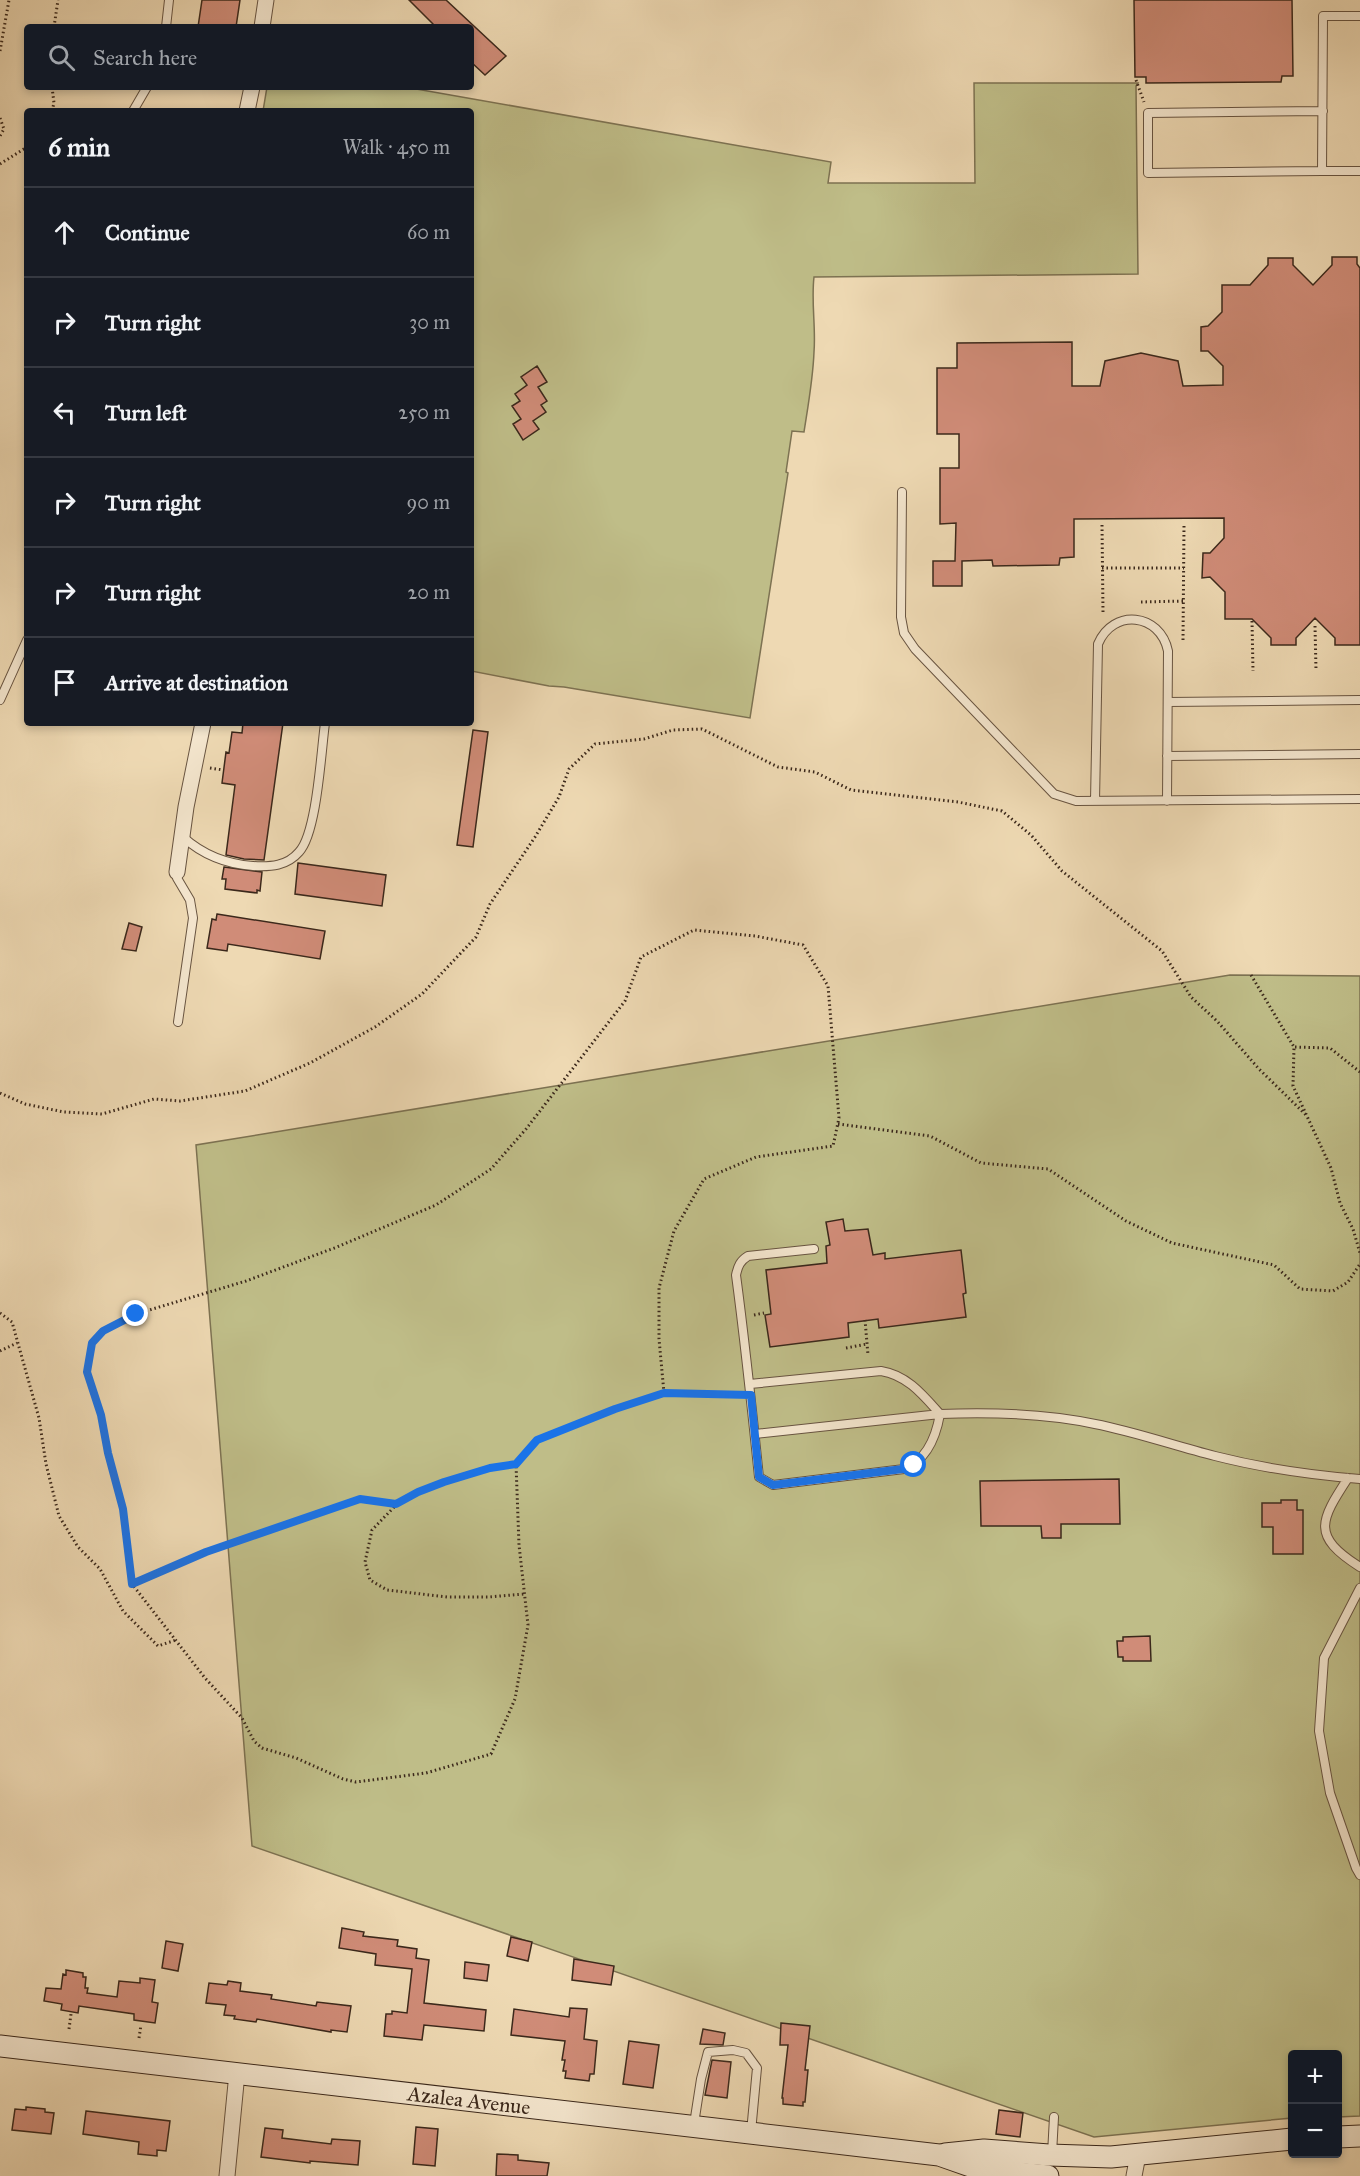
<!DOCTYPE html>
<html lang="en">
<head>
<meta charset="utf-8">
<style>
  :root { --surface:#171b24; --page:#242831; --text:#f1f3f6; --muted:#9ea1a6; --line:#363941 }
  body { margin:0; font-family:"IM FELL Great Primer",serif; background:var(--page); color:var(--text) }
  .controls { position:absolute; right:18px; bottom:18px; display:grid; overflow:hidden; border-radius:6px; box-shadow:0 3px 9px #0003 }
  .controls button { width:54px; height:54px; display:grid; place-items:center; padding:0; border:0; border-bottom:2px solid var(--line); background:var(--surface); color:var(--text); font:30px sans-serif }
  .stop { position:absolute; width:18px; height:18px; margin:-14px; border:4px solid #1a73e8; border-radius:50%; background:#fff }
  .stop.end { background:#1a73e8; border-color:#fff; box-shadow:0 2px 6px #0008 }
  .list { margin:0; padding:0; list-style:none }
  h2 { display:flex; justify-content:space-between; align-items:center; height:78px; margin:0; padding:0 24px; font-size:26px }
  h2 small { font-size:20px; font-weight:400; color:var(--muted) }
  .list li { display:grid; grid-template-columns:39px 1fr auto; gap:18px; align-items:center; box-sizing:border-box; height:90px; padding:0 24px; border-top:2px solid var(--line) }
  .list b { display:block; font-size:22px; white-space:nowrap }
  .list em { font-size:20px; font-style:normal; color:var(--muted) }
  .icon { flex:none; width:33px; height:33px; fill:none; stroke:currentColor; stroke-width:2; stroke-linecap:round; stroke-linejoin:round }
  .map { position:relative; flex:none; width:1360px; height:2176px; overflow:hidden }
  .search { position:absolute; background:var(--surface); box-shadow:0 3px 9px #0003; left:24px; top:24px; width:450px; height:66px; display:flex; align-items:center; gap:15px; box-sizing:border-box; padding:0 21px; border-radius:6px; color:var(--muted); font-size:22px }
  .panel { position:absolute; background:var(--surface); box-shadow:0 3px 9px #0003; left:24px; top:108px; width:450px; height:618px; border-radius:6px }
  .map>svg:first-child { display:block }
  .park { fill:#bfbd88; stroke:#7d7252; stroke-width:1.5 }
  .building { fill:#d08c78; stroke:#3b281b; stroke-width:1.5 }
  .lines { fill:none; stroke-linecap:round; stroke-linejoin:round }
  .service-casing { stroke:#685441; stroke-width:10 }
  .minor-casing { stroke:#685441; stroke-width:17 }
  .secondary-casing { stroke:#3b281b; stroke-width:23 }
  .path { stroke:#3b281b; stroke-width:3; stroke-dasharray:1.5 3; stroke-linecap:butt }
  .service { stroke:#f4e6ce; stroke-width:8 }
  .minor { stroke:#f4e6ce; stroke-width:15 }
  .secondary { stroke:#f4e6ce; stroke-width:21 }
  .route { stroke:#1a73e8; stroke-width:8 }
  .labels { text-anchor:middle; stroke-width:5; stroke-linejoin:round; paint-order:stroke }
  .street-label { font-size:21px; fill:#3b281b; stroke:#f4e6ce }
</style>
</head>
<body>
<div class="map">
<svg width="1360" height="2176" viewBox="0 0 1360 2176">
  <rect width="100%" height="100%" fill="#eed9b3"/>
  <filter id="stains"><feTurbulence type="fractalNoise" baseFrequency=".00333" numOctaves="4"/><feColorMatrix values="0 0 0 0 .2 0 0 0 0 .09 0 0 0 0 .02 0 0 0 .5 -.17"/></filter>
  <radialGradient id="worn" r=".72"><stop offset=".6" stop-color="#630" stop-opacity="0"/><stop offset="1" stop-color="#630" stop-opacity=".3"/></radialGradient>
  <!-- park -->
  <path class="park" d="M 974,83 L 1138,83 L 1136,86 L 1138,274 L 814,277 C 811,302 816,327 814,352 C 813,379 808,406 804,432 L 792,431 L 786,472 L 788,473 L 750,718 L 564,687 L 549,686 L 471,671 L 471,111 L 263,111 L 267,87 L 405,87 L 831,162 L 828,183 L 975,183 Z
    M 1230,975 L 1360,976 L 1360,2116 L 1338,2117 L 1338,2054 L 1292,2054 L 1292,2118 L 1094,2137 L 252,1846 L 196,1145 Z"/>
  <!-- building -->
  <path class="building" d="M 202,0 L 240,0 L 236,27 L 198,27 Z
    M 409,0 L 446,0 L 506,56 L 485,75 L 471,62 L 471,27 L 436,27 Z
    M 1134,0 L 1292,0 L 1293,76 L 1282,76 L 1281,82 L 1146,83 L 1146,77 L 1135,77 Z
    M 1332,257 L 1357,257 L 1357,264 L 1360,268 L 1360,645 L 1335,645 L 1335,638 L 1315,618 L 1296,638 L 1296,645 L 1271,645 L 1271,638 L 1252,619 L 1225,619 L 1225,592 L 1210,577 L 1202,578 L 1203,553 L 1210,553 L 1224,538 L 1224,518 L 1074,519 L 1074,557 L 1060,558 L 1059,565 L 993,566 L 992,560 L 962,561 L 962,586 L 933,586 L 933,561 L 955,561 L 956,523 L 940,524 L 940,468 L 959,468 L 959,434 L 937,434 L 937,368 L 957,368 L 957,343 L 1072,342 L 1072,386 L 1100,386 L 1105,361 L 1141,353 L 1178,361 L 1183,386 L 1223,385 L 1223,366 L 1208,351 L 1201,351 L 1201,327 L 1208,326 L 1222,312 L 1222,285 L 1250,285 L 1268,265 L 1268,258 L 1293,258 L 1293,265 L 1313,285 L 1332,265 Z
    M 537,366 L 547,382 L 538,387 L 547,401 L 541,405 L 546,412 L 533,421 L 539,429 L 523,440 L 513,424 L 521,419 L 512,406 L 520,401 L 515,394 L 527,385 L 521,377 Z
    M 243,723 L 283,723 L 264,860 L 244,859 L 226,855 L 235,785 L 222,783 L 226,752 L 229,753 L 232,732 L 242,733 Z
    M 473,730 L 488,732 L 473,847 L 457,845 Z
    M 298,863 L 386,875 L 382,906 L 295,894 Z
    M 224,867 L 262,872 L 260,891 L 257,890 L 257,893 L 225,889 L 226,879 L 222,879 Z
    M 217,914 L 325,931 L 320,959 L 228,944 L 227,951 L 207,948 L 212,919 L 216,920 Z
    M 129,923 L 142,927 L 136,951 L 122,949 Z
    M 843,1219 L 845,1231 L 868,1229 L 873,1255 L 885,1253 L 885,1259 L 961,1250 L 966,1293 L 963,1294 L 966,1317 L 879,1328 L 878,1319 L 848,1323 L 849,1337 L 770,1347 L 765,1315 L 771,1314 L 766,1270 L 827,1263 L 826,1246 L 830,1245 L 826,1222 Z
    M 1119,1479 L 1120,1524 L 1061,1524 L 1061,1538 L 1042,1538 L 1041,1526 L 981,1526 L 980,1481 Z
    M 1281,1500 L 1297,1500 L 1297,1510 L 1303,1510 L 1303,1554 L 1273,1554 L 1273,1527 L 1262,1527 L 1262,1503 L 1281,1503 Z
    M 1150,1636 L 1151,1661 L 1123,1661 L 1123,1657 L 1118,1657 L 1117,1641 L 1123,1641 L 1123,1637 Z
    M 342,1928 L 364,1932 L 363,1936 L 398,1940 L 397,1946 L 417,1949 L 416,1958 L 429,1960 L 424,2003 L 486,2010 L 484,2031 L 424,2025 L 422,2040 L 384,2036 L 386,2014 L 392,2014 L 392,2011 L 407,2013 L 412,1969 L 375,1965 L 376,1954 L 339,1948 Z
    M 511,1937 L 532,1942 L 528,1961 L 507,1956 Z
    M 166,1941 L 183,1944 L 178,1971 L 162,1968 Z
    M 574,1959 L 614,1966 L 611,1985 L 572,1980 Z
    M 465,1962 L 489,1965 L 487,1981 L 464,1978 Z
    M 66,1970 L 83,1973 L 83,1977 L 86,1977 L 85,1988 L 88,1988 L 87,1993 L 117,1997 L 119,1981 L 140,1983 L 140,1978 L 155,1980 L 152,2002 L 158,2003 L 155,2023 L 134,2020 L 134,2014 L 79,2006 L 78,2013 L 61,2010 L 62,2004 L 44,2001 L 46,1988 L 61,1989 L 63,1974 L 66,1975 Z
    M 228,1981 L 241,1983 L 240,1991 L 272,1995 L 271,1999 L 316,2006 L 317,2002 L 351,2006 L 347,2032 L 331,2030 L 331,2032 L 257,2019 L 256,2022 L 234,2019 L 235,2016 L 224,2015 L 226,2005 L 206,2003 L 209,1983 L 227,1985 Z
    M 570,2008 L 587,2009 L 584,2039 L 597,2041 L 594,2074 L 590,2074 L 589,2081 L 565,2078 L 566,2071 L 563,2071 L 565,2060 L 562,2060 L 565,2041 L 511,2035 L 514,2009 L 569,2017 Z
    M 781,2023 L 810,2026 L 805,2070 L 808,2070 L 805,2102 L 803,2102 L 803,2106 L 783,2104 L 783,2098 L 782,2098 L 788,2045 L 780,2045 Z
    M 703,2029 L 725,2033 L 723,2045 L 700,2044 Z
    M 629,2041 L 659,2045 L 653,2088 L 623,2084 Z
    M 712,2060 L 731,2062 L 727,2098 L 705,2095 Z
    M 26,2107 L 45,2109 L 45,2112 L 54,2113 L 51,2134 L 12,2130 L 15,2109 L 26,2110 Z
    M 999,2110 L 1023,2113 L 1020,2137 L 996,2134 Z
    M 86,2111 L 170,2121 L 166,2151 L 157,2150 L 157,2156 L 138,2154 L 139,2142 L 83,2134 Z
    M 416,2127 L 438,2129 L 435,2166 L 413,2164 Z
    M 265,2128 L 283,2130 L 282,2138 L 331,2144 L 332,2139 L 360,2141 L 358,2165 L 310,2161 L 310,2163 L 261,2157 Z
    M 497,2154 L 518,2155 L 518,2160 L 549,2163 L 547,2176 L 496,2176 Z"/>
  <g class="lines">
    <!-- service casing -->
    <g class="service-casing">
      <path id="service" d="M 1360,16 L 1323,16 L 1322,171 L 1360,171
        M 166,27 L 169,0
        M 133,111 L 147,87
        M 1322,171 L 1148,173 L 1148,113 L 1323,111
        M 902,492 L 901,617 L 904,633 L 915,649 L 1054,794 L 1076,801 L 1360,799
        M 0,700 L 27,640
        M 1168,702 L 1360,700
        M 1167,756 L 1360,754
        M 1095,801 L 1098,644 C 1113,608 1160,613 1168,651 L 1167,801
        M 183,837 C 203,855 226,864 253,866 C 271,867 287,866 299,852 C 317,833 321,752 325,723
        M 177,872 L 177,878 L 190,900 L 193,918 L 178,1022
        M 750,1384 L 881,1371 C 907,1375 923,1395 940,1414 C 992,1412 1044,1413 1095,1424 C 1136,1432 1175,1446 1215,1456 C 1262,1468 1311,1475 1360,1479
        M 755,1434 L 940,1414 C 936,1437 927,1460 904,1469 L 773,1485 L 759,1477 C 752,1409 745,1342 736,1275 C 738,1266 740,1261 748,1256 L 814,1249
        M 1348,1478 C 1320,1521 1311,1536 1360,1567
        M 1360,1588 L 1324,1658 L 1319,1731 L 1330,1793 L 1356,1868 L 1360,1875
        M 694,2124 L 701,2079 L 708,2052 L 733,2050 L 746,2053 L 757,2068 L 751,2132
        M 1052,2154 L 1054,2117"/>
    </g>
    <!-- minor casing -->
    <g class="minor-casing">
      <path id="minor" d="M 262,27 L 266,0
        M 247,111 L 252,87
        M 177,872 L 186,807 L 203,723
        M 227,2176 L 237,2073
        M 1134,2176 L 1138,2155"/>
    </g>
    <!-- secondary casing -->
    <g class="secondary-casing">
      <g id="secondary">
        <path id="s1" d="M 0,2046 L 939,2155 L 979,2169 L 1048,2176"/>
        <path d="M 1338,2137 L 1360,2136"/>
        <path d="M 945,2154 L 984,2150 L 1049,2155 L 1111,2157 L 1292,2139"/>
      </g>
    </g>
    <!-- path -->
    <path class="path" d="M 54,27 L 58,0
      M 0,51 L 9,0
      M 1136,80 L 1144,102
      M 52,111 L 54,103 L 52,87
      M 0,118 L 4,129 L 0,136
      M 0,164 L 27,147
      M 1102,525 L 1103,612
      M 1102,568 L 1184,568
      M 1141,602 L 1184,601
      M 1252,621 L 1253,671
      M 1315,626 L 1316,670
      M 1183,640 L 1184,526
      M 210,768 L 223,770
      M 1251,975 L 1294,1047 L 1293,1086 L 1331,1168 L 1340,1203 L 1353,1229 L 1360,1253
      M 1295,1047 L 1330,1048 L 1360,1072
      M 0,1093 L 25,1104 L 64,1112 L 102,1114 L 154,1099 L 180,1101 L 245,1091 L 310,1063 L 375,1027 L 422,994 L 476,937 L 490,904 L 535,837 L 559,797 L 569,769 L 595,744 L 644,739 L 673,730 L 702,729 L 778,767 L 815,772 L 851,790 L 958,802 L 1002,811 L 1031,835 L 1062,871 L 1162,951 L 1191,997 L 1217,1021 L 1259,1069 L 1306,1115
      M 838,1124 L 930,1136 L 981,1163 L 1048,1169 L 1126,1221 L 1172,1243 L 1274,1265 L 1300,1289 L 1333,1291 L 1348,1282 L 1360,1264
      M 0,1313 L 12,1322 L 39,1418 L 46,1464 L 59,1516 L 78,1547 L 100,1569 L 123,1611 L 158,1646 L 176,1640
      M 754,1315 L 764,1313
      M 865,1320 L 868,1355
      M 846,1348 L 867,1344
      M 0,1351 L 17,1343
      M 664,1393 L 659,1339 L 659,1288 L 674,1231 L 704,1179 L 756,1157 L 833,1146 L 839,1118 L 828,986 L 803,945 L 755,936 L 694,930 L 641,957 L 625,1001 L 526,1129 L 491,1169 L 436,1205 L 337,1247 L 246,1281 L 136,1314 L 103,1331 L 92,1343 L 87,1372 L 101,1415 L 108,1453 L 123,1509 L 132,1584 L 205,1678 L 242,1718 L 254,1741 L 262,1748 L 296,1758 L 343,1779 L 356,1782 L 426,1773 L 491,1754 L 515,1699 L 528,1625 L 519,1545 L 516,1464 L 537,1440 L 615,1409 L 664,1393 L 737,1395
      M 516,1464 L 490,1468 L 444,1482 L 418,1492 L 397,1504 L 372,1530 L 365,1562 L 370,1580 L 387,1590 L 447,1597 L 489,1597 L 524,1594
      M 132,1584 L 206,1552 L 360,1499 L 397,1504
      M 69,2029 L 71,2014
      M 139,2038 L 141,2025"/>
    <!-- service -->
    <use href="#service" class="service"/>
    <!-- minor -->
    <use href="#minor" class="minor"/>
    <!-- secondary -->
    <use href="#secondary" class="secondary"/>
  </g>
  <g class="lines">
    <!-- route -->
    <path class="route" d="M 136,1314 L 103,1331 L 92,1343 L 87,1372 L 101,1415 L 108,1453 L 123,1509 L 132,1584 L 206,1552 L 360,1499 L 396,1504 L 418,1492 L 444,1482 L 490,1468 L 516,1464 L 537,1440 L 615,1409 L 664,1393 L 751,1395 L 759,1477 L 773,1485 L 903,1469 L 914,1465"/>
  </g>
  <g class="labels">
    <!-- street labels -->
    <g class="street-label">
      <text dy="7" stroke="none"><textPath href="#s1" startOffset="472">Azalea Avenue</textPath></text>
    </g>
  </g>
  <rect width="100%" height="100%" filter="url(#stains)"/>
  <rect width="100%" height="100%" fill="url(#worn)"/>
</svg>
<div class="controls">
<button>+</button>
<button>−</button>
</div>
<div class="stop" style="left:914px;top:1465px"></div>
<div class="stop end" style="left:136px;top:1314px"></div>
<div class="search"><svg class="icon" aria-label="search" viewBox="0 0 24 24"><circle cx="10" cy="10" r="6"/><path d="M15 15l6 6"/></svg>Search here</div>
<section class="panel">
<h2>6 min<small>Walk · 450 m</small></h2>
<ul class="list">
<li><svg class="icon" aria-label="ahead" viewBox="0 0 24 24"><path d="M12 20V5M6 11l6-6 6 6"/></svg><div><b>Continue</b></div><em>60 m</em></li>
<li><svg class="icon" aria-label="right" viewBox="0 0 24 24"><path d="M7 20v-9h11M14 6l5 5-5 5"/></svg><div><b>Turn right</b></div><em>30 m</em></li>
<li><svg class="icon" aria-label="left" viewBox="0 0 24 24"><path d="M17 20v-9H6M10 6l-5 5 5 5"/></svg><div><b>Turn left</b></div><em>250 m</em></li>
<li><svg class="icon" aria-label="right" viewBox="0 0 24 24"><path d="M7 20v-9h11M14 6l5 5-5 5"/></svg><div><b>Turn right</b></div><em>90 m</em></li>
<li><svg class="icon" aria-label="right" viewBox="0 0 24 24"><path d="M7 20v-9h11M14 6l5 5-5 5"/></svg><div><b>Turn right</b></div><em>20 m</em></li>
<li><svg class="icon" aria-label="arrive" viewBox="0 0 24 24"><path d="M6 21V4h12l-3 4 3 4H6"/></svg><div><b>Arrive at destination</b></div></li>
</ul>
</section>
</div>
</body>
</html>
